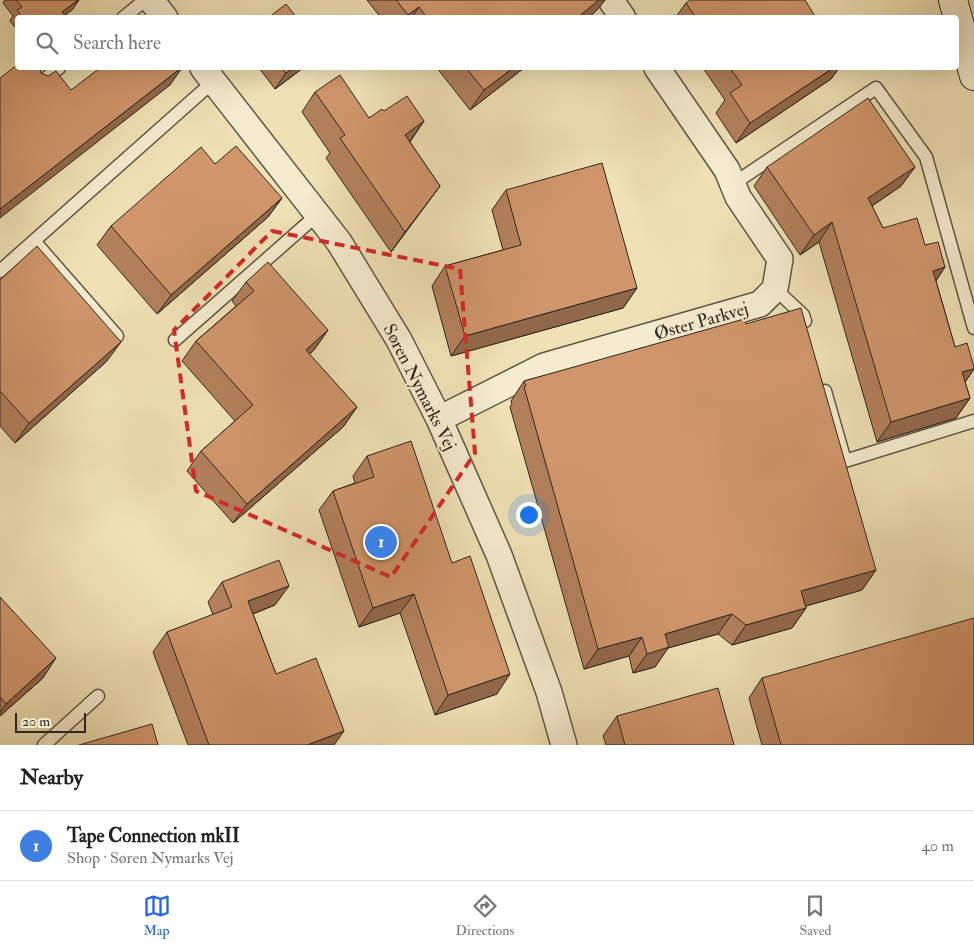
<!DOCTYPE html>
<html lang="en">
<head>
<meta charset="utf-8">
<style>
  :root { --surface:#fff; --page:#f6f6f6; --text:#222; --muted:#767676; --line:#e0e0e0; --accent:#2563eb }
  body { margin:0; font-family:"IM FELL Double Pica",serif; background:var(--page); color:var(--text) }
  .scale { position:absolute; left:15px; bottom:12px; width:71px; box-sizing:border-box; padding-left:5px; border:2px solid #2f271e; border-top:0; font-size:14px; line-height:18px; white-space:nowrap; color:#2f271e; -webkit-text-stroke:4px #f5eccf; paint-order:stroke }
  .you { position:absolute; left:528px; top:514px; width:18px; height:18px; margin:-12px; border:4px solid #fff; border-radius:50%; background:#1a73e8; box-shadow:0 0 0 8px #1a73e833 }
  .badge { display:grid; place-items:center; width:32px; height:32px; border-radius:50%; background:var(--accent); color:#fff; font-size:16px; font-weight:700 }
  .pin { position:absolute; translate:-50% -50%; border:2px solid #fff; box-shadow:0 1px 5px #0006 }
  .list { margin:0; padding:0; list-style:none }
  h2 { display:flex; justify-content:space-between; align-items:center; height:65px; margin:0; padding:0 20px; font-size:21px }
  h2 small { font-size:16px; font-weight:400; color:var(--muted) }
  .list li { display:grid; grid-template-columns:32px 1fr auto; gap:15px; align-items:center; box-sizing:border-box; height:70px; padding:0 20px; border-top:1px solid var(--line) }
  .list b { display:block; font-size:19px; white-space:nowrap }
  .list p { margin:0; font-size:16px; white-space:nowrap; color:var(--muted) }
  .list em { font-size:16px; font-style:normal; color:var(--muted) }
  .icon { flex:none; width:28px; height:28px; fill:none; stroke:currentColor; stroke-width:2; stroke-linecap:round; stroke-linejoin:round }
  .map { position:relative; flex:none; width:974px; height:745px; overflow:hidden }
  .search { position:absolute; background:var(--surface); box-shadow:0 5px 20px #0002; left:15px; right:15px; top:15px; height:55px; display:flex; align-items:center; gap:12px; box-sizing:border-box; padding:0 18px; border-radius:5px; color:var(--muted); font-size:19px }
  .sheet { height:135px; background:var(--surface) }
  nav { display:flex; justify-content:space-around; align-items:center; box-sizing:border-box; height:70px; border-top:1px solid var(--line); background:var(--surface); font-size:14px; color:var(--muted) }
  nav a { display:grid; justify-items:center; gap:2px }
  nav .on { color:var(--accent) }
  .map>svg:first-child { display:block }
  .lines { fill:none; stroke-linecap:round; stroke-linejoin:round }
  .lane-casing { stroke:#5f5644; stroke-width:15 }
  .street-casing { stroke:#5f5644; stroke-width:28 }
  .secondary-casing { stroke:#2f271e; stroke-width:30 }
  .lane { stroke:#f5eccf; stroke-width:12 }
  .street { stroke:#f5eccf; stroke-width:25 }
  .secondary { stroke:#f5eccf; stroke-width:28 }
  .wall { fill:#b3805c; stroke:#2f271e }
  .shaded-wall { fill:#92684b; stroke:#2f271e }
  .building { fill:#d0956b; stroke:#2f271e }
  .marked { fill:none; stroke:#d62828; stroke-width:4; stroke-dasharray:10 6; stroke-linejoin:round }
  .labels { text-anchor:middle; stroke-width:4; stroke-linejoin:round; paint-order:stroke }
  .street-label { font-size:18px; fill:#2f271e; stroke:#f5eccf }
</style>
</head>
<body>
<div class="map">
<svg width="974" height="745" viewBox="0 0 974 745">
  <rect width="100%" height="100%" fill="#efe1b5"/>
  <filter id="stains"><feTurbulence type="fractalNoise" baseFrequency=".004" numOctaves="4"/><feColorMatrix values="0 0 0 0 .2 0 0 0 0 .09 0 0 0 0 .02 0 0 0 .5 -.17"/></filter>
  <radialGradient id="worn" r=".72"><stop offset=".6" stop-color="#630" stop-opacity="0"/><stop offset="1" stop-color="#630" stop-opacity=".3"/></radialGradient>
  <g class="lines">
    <!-- lane casing -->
    <g class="lane-casing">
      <path id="lane" d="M 123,18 L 145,0
        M 36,86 L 59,68
        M 733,184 L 876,88 L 926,157 L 974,328
        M 34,241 L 117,336
        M 0,271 L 214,81
        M 775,289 L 803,315 L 805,321
        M 175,340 L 317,215
        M 825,391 L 845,461 L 974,421
        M 44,745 L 98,696"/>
    </g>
    <!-- street casing -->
    <g class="street-casing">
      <path id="street" d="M 151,0 L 165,18
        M 613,0 L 612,2 L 623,18
        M 203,68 L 339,242 L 399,340 L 439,419 L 499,555 L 549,692 L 564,745
        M 439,419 L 544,366 L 760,304 L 775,289 L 780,259 L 738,197 L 727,170 L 657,68"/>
    </g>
    <!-- secondary casing -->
    <g class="secondary-casing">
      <path id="secondary" d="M 953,0 L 974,76"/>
    </g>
    <!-- lane -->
    <use href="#lane" class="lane"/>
    <!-- street -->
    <use href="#street" class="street"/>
    <!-- secondary -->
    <use href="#secondary" class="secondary"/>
  </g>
  <!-- wall -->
  <path class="wall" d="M 5,0 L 79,0 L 72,10 L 65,15 L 67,18 L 18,18 L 18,31 L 10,21 L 13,16 L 3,3 Z
    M 367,0 L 605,0 L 598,9 L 588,18 L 381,18 Z
    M 686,3 L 816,18 L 675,18 Z
    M 259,68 L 303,68 L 275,89 Z
    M 437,68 L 524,68 L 470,110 Z
    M 703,68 L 839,68 L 831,79 L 736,143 L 716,113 L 725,100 Z
    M 315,92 L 369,118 L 384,111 L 424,121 L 410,142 L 440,186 L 391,252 L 326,158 L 330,153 L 302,112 Z
    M 215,164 L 282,198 L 268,217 L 157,314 L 97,245 L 111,226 Z
    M 767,167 L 915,167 L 901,186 L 872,206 L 883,228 L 925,245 L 945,267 L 936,281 L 955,347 L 974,367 L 974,369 L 965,382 L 970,398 L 956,418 L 877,442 L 819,242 L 800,255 L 754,186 Z
    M 506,190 L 637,288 L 623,308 L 451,356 L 432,286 L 445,266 L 503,250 L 492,210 Z
    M 0,280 L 107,361 L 15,443 L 0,426 Z
    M 246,282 L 328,330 L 314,350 L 309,354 L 357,407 L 343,427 L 233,523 L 187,471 L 201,451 L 235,421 L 182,361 L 196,341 L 236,306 L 232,301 Z
    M 746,324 L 876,570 L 862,590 L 806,606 L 806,608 L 792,628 L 732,645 L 718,634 L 668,648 L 655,667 L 633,673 L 629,656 L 584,669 L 510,407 L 512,404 L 511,401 L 524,381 Z
    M 367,456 L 497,694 L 435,715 L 400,613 L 359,627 L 319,510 L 333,491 L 355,483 L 353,476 Z
    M 222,582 L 275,605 L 253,614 L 276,674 L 334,745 L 188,745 L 153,652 L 167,632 L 213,615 L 208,602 Z
    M 0,597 L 43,678 L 0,716 Z
    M 762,678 L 974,745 L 762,745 L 749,698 Z
    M 617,716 L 734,745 L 606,745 L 603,736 Z"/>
  <!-- shaded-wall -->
  <path class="shaded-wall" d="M 79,0 L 72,10 L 61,18 L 62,12 Z
    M 599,0 L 605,0 L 598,9 L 588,18 L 577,18 Z
    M 419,7 L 412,18 L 407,18 L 408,15 Z
    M 181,68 L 182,68 L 170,85 L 0,218 L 0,209 Z
    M 293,68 L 303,68 L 275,89 L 286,73 Z
    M 513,68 L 524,68 L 470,110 L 484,90 Z
    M 833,68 L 839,68 L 831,79 L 736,143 L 750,123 Z
    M 424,121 L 410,141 L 391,154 L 405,135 Z
    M 915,167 L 901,186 L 854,218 L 868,198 Z
    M 440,186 L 426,205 L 391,252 L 405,232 Z
    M 282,198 L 268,217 L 157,314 L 171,295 Z
    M 832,222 L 819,242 L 800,255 L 814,235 Z
    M 945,267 L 931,287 L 933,271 Z
    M 637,288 L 623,308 L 451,356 L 465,336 Z
    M 328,330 L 314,350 L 292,369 L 306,350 Z
    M 121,342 L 107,361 L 15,443 L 29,423 Z
    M 974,369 L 961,388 L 962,372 Z
    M 970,398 L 956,418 L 877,442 L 891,422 Z
    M 357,407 L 343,427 L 233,523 L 247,504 Z
    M 876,570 L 862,590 L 788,611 L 801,591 Z
    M 289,586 L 275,605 L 234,621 L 248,601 Z
    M 414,594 L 400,613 L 359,627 L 373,608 Z
    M 806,608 L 792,628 L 732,645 L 746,625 Z
    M 732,614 L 718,634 L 668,648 L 655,667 L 633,673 L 647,654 L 665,634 Z
    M 642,637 L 629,656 L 584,669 L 598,649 Z
    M 56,658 L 43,678 L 0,716 L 0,712 L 6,704 Z
    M 510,674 L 497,694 L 435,715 L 448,695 Z
    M 344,731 L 334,745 L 307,745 Z"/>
  <!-- building -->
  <path class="building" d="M 16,0 L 78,0 L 62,12 L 67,18 L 23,18 L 17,10 L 22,7 Z
    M 396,0 L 599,0 L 577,18 L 427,18 L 419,7 L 408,15 Z
    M 690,0 L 805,0 L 816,18 L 696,18 L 686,3 Z
    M 286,4 L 297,18 L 268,18 Z
    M 18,64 L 18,68 L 40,68 L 41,73 L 48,76 L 56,71 L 71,90 L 100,68 L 181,68 L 0,209 L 0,78 Z
    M 281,68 L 293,68 L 286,73 Z
    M 466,68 L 513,68 L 484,90 Z
    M 730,68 L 833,68 L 750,123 L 730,93 L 742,85 Z
    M 340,75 L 369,118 L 382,109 L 384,111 L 407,96 L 424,121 L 405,135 L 440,186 L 405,232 L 340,138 L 345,135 L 315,92 Z
    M 868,98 L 915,167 L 868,198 L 883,228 L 917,218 L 925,245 L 938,242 L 945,267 L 933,271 L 955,347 L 967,343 L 974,367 L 974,369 L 962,372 L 970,398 L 891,422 L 832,222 L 814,235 L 767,167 Z
    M 236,146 L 282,198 L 171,295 L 111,226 L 201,147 L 215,164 Z
    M 602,163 L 637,288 L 465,336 L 445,266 L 521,245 L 506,190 Z
    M 37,246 L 121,342 L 29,423 L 0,391 L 0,280 Z
    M 268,262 L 328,330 L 306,350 L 357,407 L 247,504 L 201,451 L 253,405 L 196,341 L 254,291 L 246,282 Z
    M 801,308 L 876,570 L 801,591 L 806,608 L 746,625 L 732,614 L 665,634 L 669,647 L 647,654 L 642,637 L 598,649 L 524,387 L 526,386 L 524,381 L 744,319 L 746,324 Z
    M 411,441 L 452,563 L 470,556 L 510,674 L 448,695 L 414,594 L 373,608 L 333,491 L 374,477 L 367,456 Z
    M 279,560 L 289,586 L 248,601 L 276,674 L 316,658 L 344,731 L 307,745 L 209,745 L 167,632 L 232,607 L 222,582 Z
    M 0,597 L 56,658 L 6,704 L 0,697 Z
    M 974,618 L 974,745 L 781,745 L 762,678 Z
    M 718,688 L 734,745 L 625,745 L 617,716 Z
    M 152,724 L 158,745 L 79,745 Z"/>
  <!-- marked area -->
  <path class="marked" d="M 272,231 L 460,269 L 475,453 L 391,577 L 196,491 L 174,330 Z"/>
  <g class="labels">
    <!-- street labels -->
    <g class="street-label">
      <text transform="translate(701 321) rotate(-16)" y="6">Øster Parkvej</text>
      <text transform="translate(420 387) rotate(63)" y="6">Søren Nymarks Vej</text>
    </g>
  </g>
  <rect width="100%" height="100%" filter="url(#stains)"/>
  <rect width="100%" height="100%" fill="url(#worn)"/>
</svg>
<div class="scale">20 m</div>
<div class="you"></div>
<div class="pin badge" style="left:381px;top:542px;background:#3f7fe0">1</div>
<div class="search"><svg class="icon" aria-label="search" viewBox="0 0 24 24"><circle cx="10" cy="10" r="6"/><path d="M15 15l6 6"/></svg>Search here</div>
</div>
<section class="sheet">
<h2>Nearby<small></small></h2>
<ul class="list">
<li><span class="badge" style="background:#3f7fe0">1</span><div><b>Tape Connection mkII</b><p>Shop · Søren Nymarks Vej</p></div><em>40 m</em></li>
</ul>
</section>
<nav>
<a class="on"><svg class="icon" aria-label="map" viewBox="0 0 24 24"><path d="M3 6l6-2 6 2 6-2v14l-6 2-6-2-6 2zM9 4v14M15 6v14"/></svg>Map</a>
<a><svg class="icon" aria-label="directions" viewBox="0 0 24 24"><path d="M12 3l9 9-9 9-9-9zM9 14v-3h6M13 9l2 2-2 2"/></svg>Directions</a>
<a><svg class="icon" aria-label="saved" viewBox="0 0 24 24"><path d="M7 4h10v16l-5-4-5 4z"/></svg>Saved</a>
</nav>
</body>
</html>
